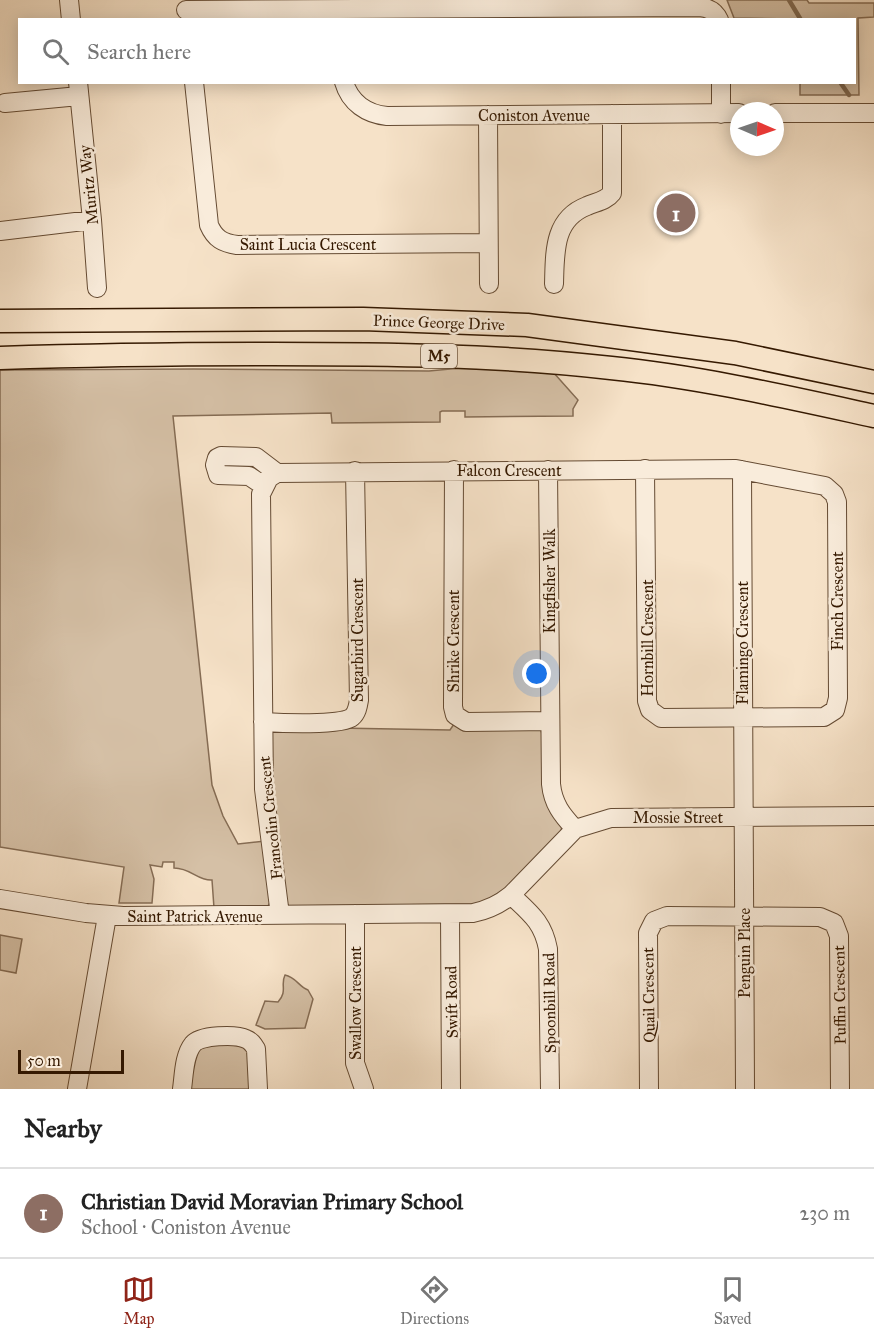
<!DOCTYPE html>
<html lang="en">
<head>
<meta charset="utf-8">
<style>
  :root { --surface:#fff; --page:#f6f6f6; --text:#222; --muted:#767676; --line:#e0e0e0; --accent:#8f2418 }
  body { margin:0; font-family:"IM FELL Great Primer",serif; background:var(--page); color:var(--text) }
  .compass { position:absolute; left:730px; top:102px; width:54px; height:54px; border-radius:50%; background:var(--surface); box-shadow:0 3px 15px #0003; rotate:92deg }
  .scale { position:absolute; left:18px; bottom:15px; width:106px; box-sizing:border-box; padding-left:6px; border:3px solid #351901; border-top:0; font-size:16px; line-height:21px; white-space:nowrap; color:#351901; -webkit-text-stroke:4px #f9ecdb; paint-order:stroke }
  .you { position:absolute; left:537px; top:674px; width:21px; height:21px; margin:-15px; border:4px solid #fff; border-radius:50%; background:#1a73e8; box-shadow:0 0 0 9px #1a73e833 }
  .badge { display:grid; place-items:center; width:39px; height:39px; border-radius:50%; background:var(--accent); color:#fff; font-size:20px; font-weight:700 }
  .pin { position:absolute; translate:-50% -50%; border:3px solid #fff; box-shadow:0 2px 6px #0006 }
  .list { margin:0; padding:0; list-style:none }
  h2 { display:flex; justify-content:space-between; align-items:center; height:78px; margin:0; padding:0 24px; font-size:26px }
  h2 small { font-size:20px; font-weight:400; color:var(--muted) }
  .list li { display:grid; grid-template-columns:39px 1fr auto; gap:18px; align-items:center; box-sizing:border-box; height:90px; padding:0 24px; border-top:2px solid var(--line) }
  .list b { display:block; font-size:22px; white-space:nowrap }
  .list p { margin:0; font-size:20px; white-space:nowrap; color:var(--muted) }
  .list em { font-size:20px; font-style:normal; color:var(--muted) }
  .icon { flex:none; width:33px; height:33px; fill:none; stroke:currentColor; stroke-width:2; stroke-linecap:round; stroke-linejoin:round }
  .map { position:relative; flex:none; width:874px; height:1089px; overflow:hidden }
  .search { position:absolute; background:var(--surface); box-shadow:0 3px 15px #0003; left:18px; right:18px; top:18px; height:66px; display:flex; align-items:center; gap:15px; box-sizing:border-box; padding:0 21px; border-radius:0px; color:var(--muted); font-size:22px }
  .sheet { height:168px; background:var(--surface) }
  nav { display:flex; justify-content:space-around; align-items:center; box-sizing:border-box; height:84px; border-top:2px solid var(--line); background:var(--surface); font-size:16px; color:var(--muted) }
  nav a { display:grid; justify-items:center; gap:3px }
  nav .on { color:var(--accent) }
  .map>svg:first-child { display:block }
  .green { fill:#d5c0a6; stroke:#856c54; stroke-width:1.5 }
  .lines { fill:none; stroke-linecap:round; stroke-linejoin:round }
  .stream { stroke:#816950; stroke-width:4.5 }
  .minor-casing { stroke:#654b33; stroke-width:20 }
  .major-casing { stroke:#351901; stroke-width:25 }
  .minor { stroke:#f9ecdb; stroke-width:18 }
  .major { stroke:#f6e2c8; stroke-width:22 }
  .labels { text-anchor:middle; stroke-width:5; stroke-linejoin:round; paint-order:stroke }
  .shield { fill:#f9ecdb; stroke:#705842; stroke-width:1.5 }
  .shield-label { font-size:15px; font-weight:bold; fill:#351901 }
  .street-label { font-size:16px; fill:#351901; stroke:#f9ecdb }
</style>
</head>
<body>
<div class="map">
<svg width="874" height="1089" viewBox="0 0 874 1089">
  <rect width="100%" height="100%" fill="#f6e2c8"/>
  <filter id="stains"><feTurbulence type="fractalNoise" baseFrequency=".00333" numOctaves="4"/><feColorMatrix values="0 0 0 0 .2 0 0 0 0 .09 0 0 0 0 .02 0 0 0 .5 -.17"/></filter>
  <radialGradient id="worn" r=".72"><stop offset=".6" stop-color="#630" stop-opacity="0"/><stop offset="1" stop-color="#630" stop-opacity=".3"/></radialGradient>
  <!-- green -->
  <path class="green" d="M 727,0 L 807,0 L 809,3 L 874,3 L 874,17 L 858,18 L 859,95 L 800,95 L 800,83 L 854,82 L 854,20 L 734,18 Z
    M 461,368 L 553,372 L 578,400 L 573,409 L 573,416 L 465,417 L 465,411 L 442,411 L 440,412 L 440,422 L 332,423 L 331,413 L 173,416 L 212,785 L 223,816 L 238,844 L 265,841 L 271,901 L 268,906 L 214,908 L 212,880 C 198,881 191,868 174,868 L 174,862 L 163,862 L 162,867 L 150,865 L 154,879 L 152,903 L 119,903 L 124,867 L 0,847 L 0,370 L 194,369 L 429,371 Z
    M 456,721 L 538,727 L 541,730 L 562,825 L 561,832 L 505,889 L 481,904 L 289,906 L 287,904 L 274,818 L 270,734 L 274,729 L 281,727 L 450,730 Z
    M 0,935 L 22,939 L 16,973 L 0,970 Z
    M 285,975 C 296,977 299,987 308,990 L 313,999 L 305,1028 L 265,1029 L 256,1025 L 265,1001 L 278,1002 C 288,991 280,985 285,975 Z
    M 207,1042 L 248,1047 L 253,1089 L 187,1089 L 193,1054 Z"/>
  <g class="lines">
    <!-- stream -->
    <path class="stream" d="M 789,0 L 801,20
      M 840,82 L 849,95"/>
    <!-- minor casing -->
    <g class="minor-casing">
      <path id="minor" d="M 69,0 L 71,20
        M 186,10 L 700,7 C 709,8 715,11 719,20
        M 78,82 L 92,220 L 97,288
        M 194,82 L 209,225 C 215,239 223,243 237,245 L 488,243
        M 344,82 C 350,103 367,114 387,116 L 739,113
        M 721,82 L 721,114
        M 5,103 L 79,96
        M 775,113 L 874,113
        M 488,115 L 489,284
        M 0,231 L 92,220
        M 554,284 C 555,253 553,219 587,206 C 596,202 606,201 612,193 L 612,114
        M 454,470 L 453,707 L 455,715 L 466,722 L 550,721
        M 548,470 L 551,784 C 553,804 562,815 575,829
        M 742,470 L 745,1089
        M 264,486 L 249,476 L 218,475 L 215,465 L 217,458 L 221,456 L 256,457 L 277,473
        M 263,722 C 279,723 342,726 352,717 C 357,713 358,706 359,700 L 355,471
        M 511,895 C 530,913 543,922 548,949 L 550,1089
        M 0,899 L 86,913 L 123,916 L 473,913 C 488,910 499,905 511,895 L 575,829 L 611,818 L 874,816
        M 355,914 L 355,1063 L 364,1089
        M 450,914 L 451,1089
        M 280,915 L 264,789 L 261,494 L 269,478 L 277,473 L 736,469 L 825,486 L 834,494 L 837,502 L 838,698 L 835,710 L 824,717 L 661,718 L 650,710 L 647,701 L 645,469
        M 77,1089 L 107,916
        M 182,1089 C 184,1075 184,1055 193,1044 C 200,1035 236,1034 246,1039 C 251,1041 253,1044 256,1049 L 258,1089
        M 649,1089 L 648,933 L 654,921 L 667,916 L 820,917 L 834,923 L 839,936 L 840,1089"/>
    </g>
    <!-- major casing -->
    <g class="major-casing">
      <path id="major" d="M 0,321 L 363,319 L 527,325 L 735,353 L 874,382
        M 0,358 C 91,355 181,354 272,354 C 385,354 498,355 611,368 C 700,377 787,397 874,416"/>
    </g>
    <!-- minor -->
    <use href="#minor" class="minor"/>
    <!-- major -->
    <use href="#major" class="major"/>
  </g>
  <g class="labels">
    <!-- shield labels -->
    <rect class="shield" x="421" y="344" width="36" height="24" rx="4.5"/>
    <g class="shield-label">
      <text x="439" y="361">M5</text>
    </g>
    <!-- street labels -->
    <g class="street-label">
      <text x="534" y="121">Coniston Avenue</text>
      <text transform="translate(88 185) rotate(-96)" y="6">Muritz Way</text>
      <text x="308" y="250">Saint Lucia Crescent</text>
      <text transform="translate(439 322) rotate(2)" y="6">Prince George Drive</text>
      <text x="509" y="476">Falcon Crescent</text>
      <text transform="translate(549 581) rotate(-90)" y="6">Kingfisher Walk</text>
      <text transform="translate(837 601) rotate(-90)" y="6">Finch Crescent</text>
      <text transform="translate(647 638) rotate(-90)" y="6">Hornbill Crescent</text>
      <text transform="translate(357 640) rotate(-90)" y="6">Sugarbird Crescent</text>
      <text transform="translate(453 641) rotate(-90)" y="6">Shrike Crescent</text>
      <text transform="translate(742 643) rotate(-90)" y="6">Flamingo Crescent</text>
      <text x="678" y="823">Mossie Street</text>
      <text transform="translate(270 818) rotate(-96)" y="6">Francolin Crescent</text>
      <text x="195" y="922">Saint Patrick Avenue</text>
      <text transform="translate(744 953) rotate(-90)" y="6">Penguin Place</text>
      <text transform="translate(648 995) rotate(-91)" y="6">Quail Crescent</text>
      <text transform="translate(839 995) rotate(-91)" y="6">Puffin Crescent</text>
      <text transform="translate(451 1002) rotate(-91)" y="6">Swift Road</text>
      <text transform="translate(355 1003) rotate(-90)" y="6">Swallow Crescent</text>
      <text transform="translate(549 1003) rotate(-91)" y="6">Spoonbill Road</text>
    </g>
  </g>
  <rect width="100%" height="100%" filter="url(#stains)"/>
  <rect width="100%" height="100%" fill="url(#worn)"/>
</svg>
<svg class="compass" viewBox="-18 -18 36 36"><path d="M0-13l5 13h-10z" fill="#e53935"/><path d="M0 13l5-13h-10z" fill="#767676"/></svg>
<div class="scale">50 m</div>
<div class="you"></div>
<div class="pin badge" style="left:676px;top:213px;background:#8d6e63">1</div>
<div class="search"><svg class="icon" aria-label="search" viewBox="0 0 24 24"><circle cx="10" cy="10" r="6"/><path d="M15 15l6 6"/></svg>Search here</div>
</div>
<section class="sheet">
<h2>Nearby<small></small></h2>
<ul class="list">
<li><span class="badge" style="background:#8d6e63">1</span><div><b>Christian David Moravian Primary School</b><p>School · Coniston Avenue</p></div><em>230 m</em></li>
</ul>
</section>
<nav>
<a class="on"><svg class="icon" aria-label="map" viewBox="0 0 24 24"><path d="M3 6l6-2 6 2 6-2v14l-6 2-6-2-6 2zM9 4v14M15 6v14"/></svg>Map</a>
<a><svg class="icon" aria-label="directions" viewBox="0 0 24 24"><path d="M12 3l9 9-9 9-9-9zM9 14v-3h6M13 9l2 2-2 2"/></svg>Directions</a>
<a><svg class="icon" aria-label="saved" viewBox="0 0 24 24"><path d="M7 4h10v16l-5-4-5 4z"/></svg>Saved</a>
</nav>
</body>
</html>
